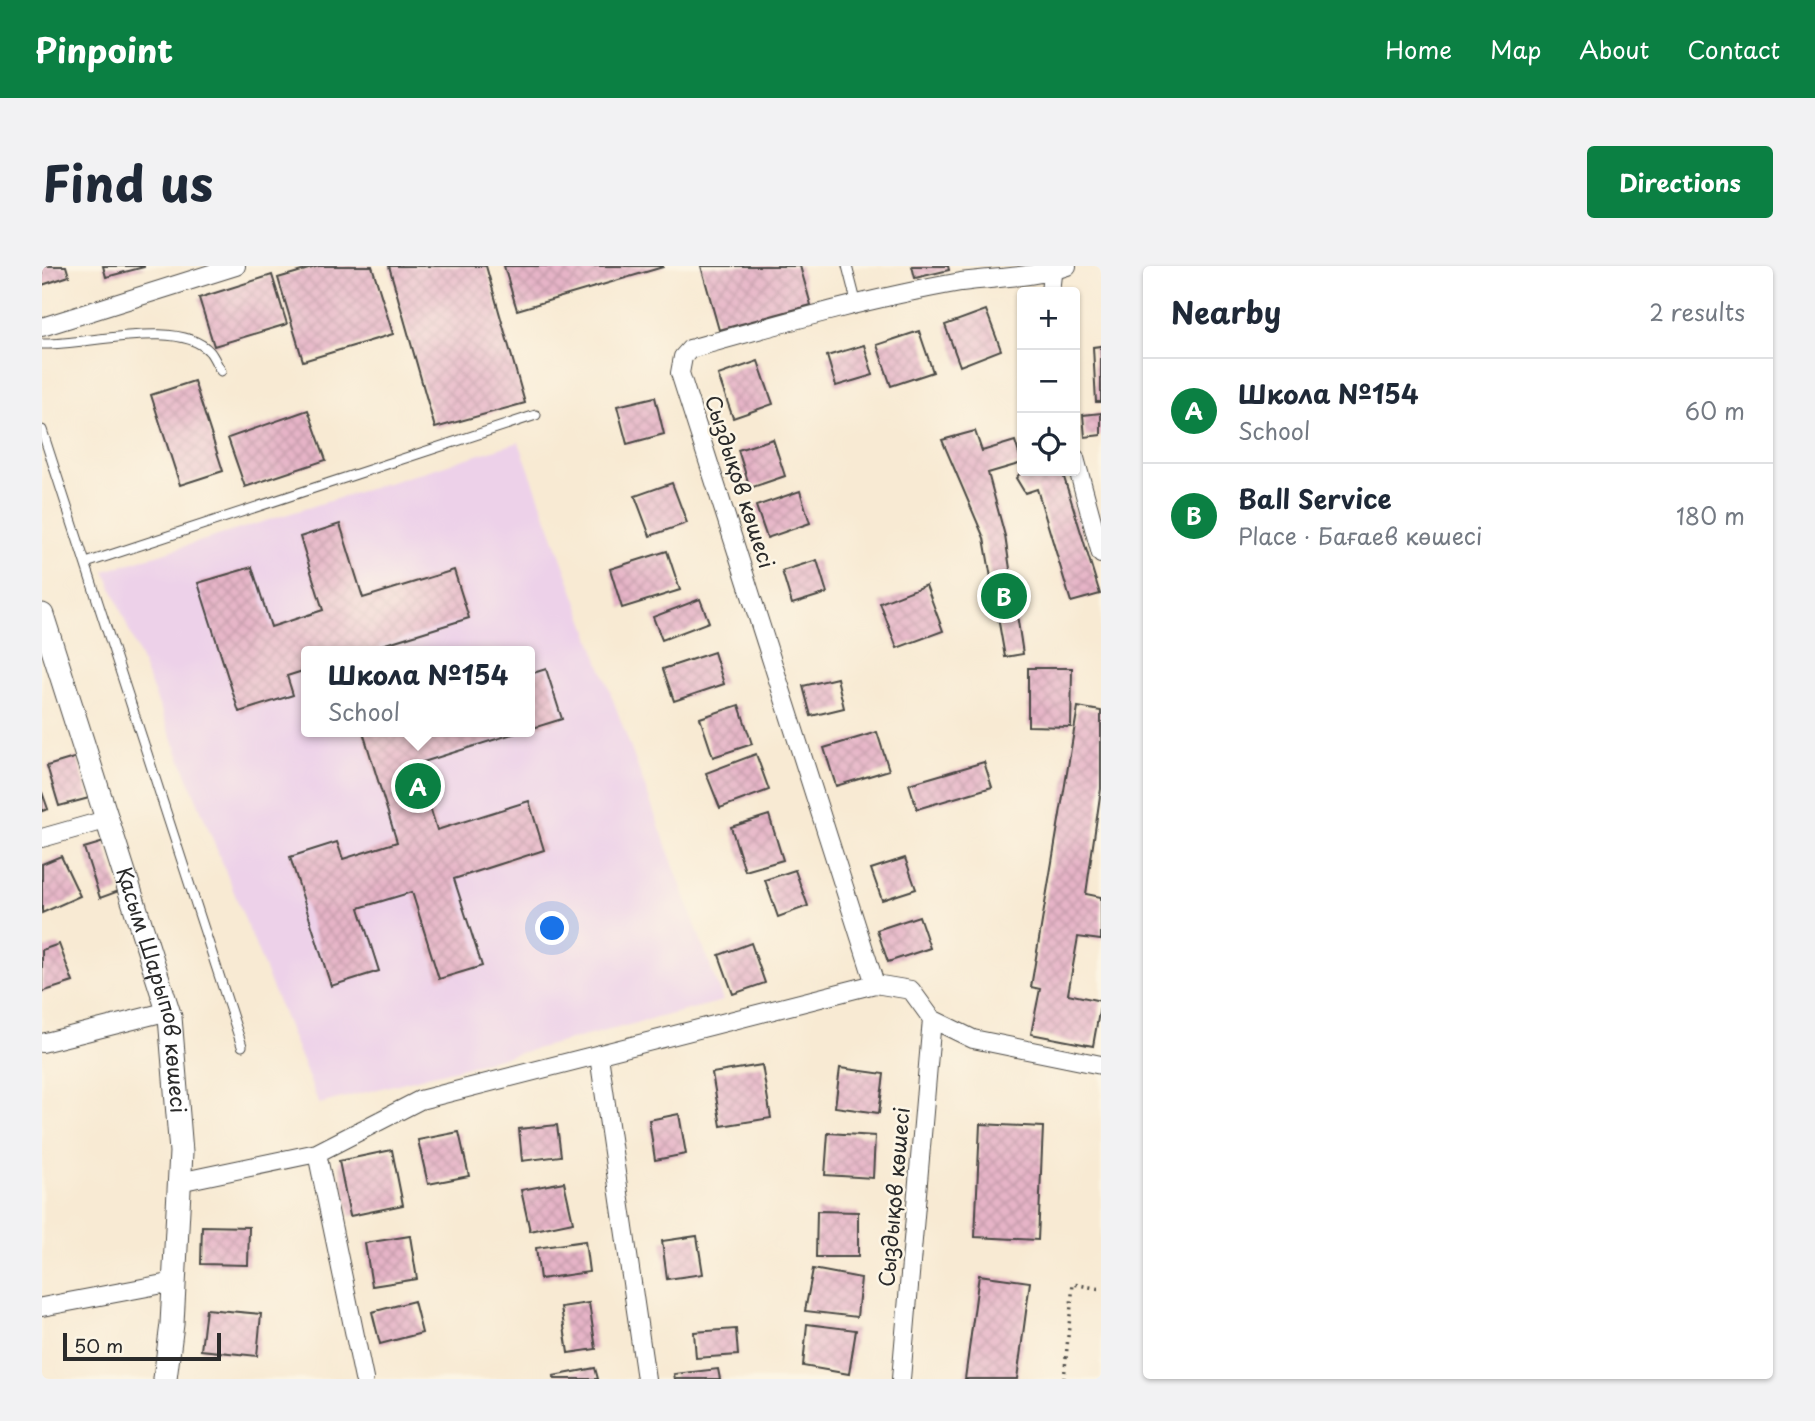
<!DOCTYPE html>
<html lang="en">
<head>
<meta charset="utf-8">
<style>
  :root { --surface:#fff; --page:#f2f2f3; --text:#1f2937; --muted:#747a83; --line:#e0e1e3; --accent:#0b8043 }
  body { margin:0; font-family:"Playpen Sans",sans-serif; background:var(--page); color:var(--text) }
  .controls { position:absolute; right:21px; top:21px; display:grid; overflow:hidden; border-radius:7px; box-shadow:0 2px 5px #0004 }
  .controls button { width:63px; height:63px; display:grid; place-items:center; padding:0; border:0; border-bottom:2px solid var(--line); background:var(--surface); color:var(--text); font:35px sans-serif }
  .scale { position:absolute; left:21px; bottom:18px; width:158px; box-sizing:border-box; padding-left:7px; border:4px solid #2b2b2b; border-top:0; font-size:19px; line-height:24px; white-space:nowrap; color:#2b2b2b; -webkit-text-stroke:5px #fcf5e5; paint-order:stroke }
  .you { position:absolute; left:511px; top:663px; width:24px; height:24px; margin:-18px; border:5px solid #fff; border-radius:50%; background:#1a73e8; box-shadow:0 0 0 10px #1a73e833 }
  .badge { display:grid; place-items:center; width:46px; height:46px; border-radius:50%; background:var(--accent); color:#fff; font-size:23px; font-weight:700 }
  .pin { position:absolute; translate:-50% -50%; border:4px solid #fff; box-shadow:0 2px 7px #0006 }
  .popup { position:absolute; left:259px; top:380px; width:234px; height:91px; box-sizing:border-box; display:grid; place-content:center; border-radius:7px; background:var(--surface); filter:drop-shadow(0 2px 5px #0005); font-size:23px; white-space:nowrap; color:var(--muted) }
  .popup b { font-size:26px; color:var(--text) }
  .popup::after { content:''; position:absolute; left:50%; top:100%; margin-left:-14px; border:14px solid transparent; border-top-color:var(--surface) }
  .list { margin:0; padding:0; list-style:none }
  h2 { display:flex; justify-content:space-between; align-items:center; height:91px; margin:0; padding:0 28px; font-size:30px }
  h2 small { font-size:23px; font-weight:400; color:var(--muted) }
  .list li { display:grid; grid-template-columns:46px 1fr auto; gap:21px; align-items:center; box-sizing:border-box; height:105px; padding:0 28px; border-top:2px solid var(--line) }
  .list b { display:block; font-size:26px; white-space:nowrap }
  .list p { margin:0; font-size:23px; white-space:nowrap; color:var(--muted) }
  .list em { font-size:23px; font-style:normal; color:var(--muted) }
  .icon { flex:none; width:38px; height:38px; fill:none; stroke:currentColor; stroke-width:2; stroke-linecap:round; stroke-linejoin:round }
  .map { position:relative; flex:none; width:1059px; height:1113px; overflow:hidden; border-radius:7px }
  header { display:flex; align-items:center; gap:42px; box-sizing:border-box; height:98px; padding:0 35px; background:var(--accent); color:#fff }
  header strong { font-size:33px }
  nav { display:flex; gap:38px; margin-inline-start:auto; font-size:24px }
  .intro { display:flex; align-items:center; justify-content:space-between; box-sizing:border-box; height:168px; padding:0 42px }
  h1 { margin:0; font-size:49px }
  .button { padding:18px 32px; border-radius:7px; background:var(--accent); color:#fff; font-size:24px; font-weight:700 }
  main { display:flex; gap:42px; padding:0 42px }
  aside { flex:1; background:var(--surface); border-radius:7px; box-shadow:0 2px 5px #0004 }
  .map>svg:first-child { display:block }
  .built { fill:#edd1e9; fill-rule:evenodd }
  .building { fill:url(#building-cross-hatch) }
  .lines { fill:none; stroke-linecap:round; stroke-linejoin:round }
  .service-casing { stroke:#4a4844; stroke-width:11 }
  .minor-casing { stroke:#4a4844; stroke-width:20 }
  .tertiary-casing { stroke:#4a4844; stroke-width:25 }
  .path { stroke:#4a4844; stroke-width:3.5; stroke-dasharray:2 5; stroke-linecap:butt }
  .service { stroke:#fff; stroke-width:9 }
  .minor { stroke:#fff; stroke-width:18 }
  .tertiary { stroke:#fff; stroke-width:23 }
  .labels { text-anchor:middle; stroke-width:5; stroke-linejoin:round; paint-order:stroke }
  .street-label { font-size:21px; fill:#2b2b2b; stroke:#fcf5e5 }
</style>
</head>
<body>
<header>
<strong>Pinpoint</strong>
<nav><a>Home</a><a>Map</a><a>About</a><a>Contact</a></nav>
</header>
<div class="intro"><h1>Find us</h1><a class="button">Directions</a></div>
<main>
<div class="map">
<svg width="1059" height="1113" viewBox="0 0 1059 1113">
  <defs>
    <pattern id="building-cross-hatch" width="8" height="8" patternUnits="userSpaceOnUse" patternTransform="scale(1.75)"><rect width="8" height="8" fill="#e6b4c7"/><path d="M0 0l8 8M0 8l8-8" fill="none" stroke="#c59bab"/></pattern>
  </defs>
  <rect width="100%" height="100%" fill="#fcf5e5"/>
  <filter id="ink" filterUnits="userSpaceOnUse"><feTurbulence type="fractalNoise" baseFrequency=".0143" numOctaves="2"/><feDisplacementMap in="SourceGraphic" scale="14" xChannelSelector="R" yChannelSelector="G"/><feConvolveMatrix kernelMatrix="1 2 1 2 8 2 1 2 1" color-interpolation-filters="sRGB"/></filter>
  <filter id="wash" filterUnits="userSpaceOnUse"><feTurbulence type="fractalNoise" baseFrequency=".00686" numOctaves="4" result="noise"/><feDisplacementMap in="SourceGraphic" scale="28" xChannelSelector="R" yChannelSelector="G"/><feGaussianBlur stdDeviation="1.57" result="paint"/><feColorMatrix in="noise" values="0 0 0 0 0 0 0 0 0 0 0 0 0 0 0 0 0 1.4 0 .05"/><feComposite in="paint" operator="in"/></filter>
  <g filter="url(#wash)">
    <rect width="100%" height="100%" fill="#f8ead3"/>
    <!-- built -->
    <path class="built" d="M 477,176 L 681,735 L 277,838 L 63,305 ZM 264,385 L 488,385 L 488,466 L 264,466 Z"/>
    <g id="blocks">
      <!-- building -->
      <path class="building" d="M 0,0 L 24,0 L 27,10 L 0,19 Z
        M 61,0 L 102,0 L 102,1 L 64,11 Z
        M 277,0 L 330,0 L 351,68 L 261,95 L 236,12 Z
        M 347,0 L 444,0 L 483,137 L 393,162 Z
        M 462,0 L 621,0 L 621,1 L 475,44 Z
        M 659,0 L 758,0 L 769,39 L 677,64 Z
        M 870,0 L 906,0 L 907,4 L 873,12 Z
        M 230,9 L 245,58 L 172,80 L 157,32 Z
        M 944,44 L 959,84 L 918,100 L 903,59 Z
        M 877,65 L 891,106 L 849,120 L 835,79 Z
        M 822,79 L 831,109 L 794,120 L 785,90 Z
        M 1059,80 L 1059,136 L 1054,136 L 1051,81 Z
        M 716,95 L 731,138 L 691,152 L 676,109 Z
        M 152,115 L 181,205 L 138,219 L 109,129 Z
        M 613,131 L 622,168 L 585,178 L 575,140 Z
        M 266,144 L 284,194 L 203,221 L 186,172 Z
        M 1059,147 L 1059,169 L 1043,171 L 1041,149 Z
        M 933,165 L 940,185 L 973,175 L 980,197 L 946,207 L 963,270 L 981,388 L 963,391 L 942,272 L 900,174 Z
        M 731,173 L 743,210 L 708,222 L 696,184 Z
        M 980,205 L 1020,205 L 1058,328 L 1029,336 L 995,223 L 983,227 L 974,212 Z
        M 630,217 L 645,257 L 608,270 L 593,230 Z
        M 758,225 L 768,257 L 725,272 L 714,240 Z
        M 298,258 L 321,332 L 412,304 L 427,352 L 337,380 L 339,385 L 264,385 L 264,404 L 245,410 L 251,429 L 197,446 L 156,317 L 210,301 L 229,361 L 281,344 L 258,271 Z
        M 625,285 L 638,324 L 580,342 L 568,303 Z
        M 775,294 L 785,327 L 750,338 L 740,305 Z
        M 884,319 L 901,365 L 855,382 L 838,337 Z
        M 658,333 L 667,356 L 620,374 L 611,351 Z
        M 672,386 L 682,418 L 632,435 L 621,403 Z
        M 986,402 L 1030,402 L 1029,461 L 986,460 Z
        M 504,403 L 520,453 L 488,463 L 488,408 Z
        M 795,412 L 802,442 L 769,450 L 761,420 Z
        M 697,439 L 710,478 L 671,491 L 658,452 Z
        M 1036,441 L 1059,445 L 1059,523 L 1044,628 L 1059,631 L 1059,674 L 1036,671 L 1026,728 L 1059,735 L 1051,780 L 989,768 L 998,723 L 989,721 Z
        M 321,466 L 477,466 L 375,498 L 395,564 L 487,535 L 502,584 L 412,613 L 440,700 L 397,713 L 370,626 L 317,642 L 337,705 L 289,720 L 248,591 L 295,576 L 301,593 L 355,576 Z
        M 835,466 L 847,504 L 794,520 L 782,482 Z
        M 714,488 L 727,524 L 678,542 L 664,507 Z
        M 35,491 L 47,532 L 17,540 L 5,500 Z
        M 942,496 L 950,521 L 875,543 L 867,518 Z
        M 0,526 L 6,543 L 0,545 Z
        M 727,549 L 741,594 L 703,605 L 689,561 Z
        M 62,576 L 77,625 L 58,632 L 42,582 Z
        M 19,590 L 38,630 L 0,647 L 0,598 Z
        M 863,592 L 874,623 L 840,634 L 829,603 Z
        M 753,604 L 766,640 L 736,651 L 723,614 Z
        M 877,650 L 888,682 L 846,696 L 835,664 Z
        M 709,677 L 723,717 L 691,728 L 677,689 Z
        M 17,678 L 31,716 L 0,726 L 0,684 Z
        M 720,799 L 729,852 L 679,860 L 670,807 Z
        M 798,802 L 842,808 L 837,847 L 793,841 Z
        M 637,848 L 644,888 L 613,894 L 607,854 Z
        M 938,858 L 1001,861 L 996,974 L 933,971 Z
        M 515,859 L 519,890 L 480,895 L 477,863 Z
        M 417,866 L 427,910 L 386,918 L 376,874 Z
        M 786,867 L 833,870 L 831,912 L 783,909 Z
        M 350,884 L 361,939 L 308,950 L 297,895 Z
        M 522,916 L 531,956 L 488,965 L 479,924 Z
        M 775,945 L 816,946 L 816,991 L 774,991 Z
        M 160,960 L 207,961 L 206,999 L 159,998 Z
        M 368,970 L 375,1013 L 330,1020 L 323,977 Z
        M 655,970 L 661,1008 L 625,1013 L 620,975 Z
        M 543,975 L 547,1006 L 498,1013 L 494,982 Z
        M 771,1003 L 819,1012 L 815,1051 L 763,1045 Z
        M 937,1009 L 988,1016 L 975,1113 L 923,1113 Z
        M 372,1035 L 380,1067 L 338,1078 L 330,1046 Z
        M 547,1037 L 554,1083 L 526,1087 L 519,1041 Z
        M 164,1043 L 219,1048 L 215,1090 L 159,1084 Z
        M 765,1058 L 814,1064 L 807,1108 L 761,1100 Z
        M 694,1063 L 696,1089 L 654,1092 L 652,1066 Z
        M 553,1102 L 556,1113 L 512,1113 L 511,1110 Z
        M 676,1103 L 678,1113 L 633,1113 L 632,1108 Z"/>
    </g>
  </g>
  <g filter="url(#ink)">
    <use href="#blocks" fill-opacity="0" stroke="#4a4844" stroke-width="2"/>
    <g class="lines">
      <!-- service casing -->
      <g class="service-casing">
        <path id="service" d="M 805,0 L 815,39
          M 0,78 C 41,80 138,51 168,86 C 172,91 175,99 179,105
          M 0,164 L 200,780
          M 44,297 L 494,149"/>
      </g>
      <!-- minor casing -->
      <g class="minor-casing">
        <path id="minor" d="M 1008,26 L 1011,0
          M 0,61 L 194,0
          M 1033,192 L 1059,288
          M 0,572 L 67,553
          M 833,718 L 638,107 L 641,91 L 648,83 C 737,58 827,32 919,16 C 954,11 991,12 1025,0
          M 0,777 L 127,745
          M 557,790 L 604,1113
          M 275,887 L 322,1113
          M 137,916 L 275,887 L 378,834 L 833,718 L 869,724 L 890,753 L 931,773 L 1059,799
          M 0,1041 L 132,1016
          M 859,1113 L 890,753"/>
      </g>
      <!-- tertiary casing -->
      <g class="tertiary-casing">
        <g id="tertiary">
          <path id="s1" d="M 0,349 L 128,751 L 139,886 L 130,1058 L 123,1113"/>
        </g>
      </g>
      <!-- path -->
      <path class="path" d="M 1022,1113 L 1031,1018 L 1059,1023"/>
      <!-- service -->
      <use href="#service" class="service"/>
      <!-- minor -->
      <use href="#minor" class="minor"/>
      <!-- tertiary -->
      <use href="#tertiary" class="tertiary"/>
    </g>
  </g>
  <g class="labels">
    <!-- street labels -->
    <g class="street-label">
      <text transform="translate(697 216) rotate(72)" y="7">Сыздықов көшесі</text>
      <text dy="7" stroke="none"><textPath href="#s1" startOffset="392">Қасым Шарыпов көшесі</textPath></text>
      <text transform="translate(853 931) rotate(-85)" y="7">Сыздықов көшесі</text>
    </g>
  </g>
</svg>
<div class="controls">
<button>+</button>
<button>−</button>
<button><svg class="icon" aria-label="locate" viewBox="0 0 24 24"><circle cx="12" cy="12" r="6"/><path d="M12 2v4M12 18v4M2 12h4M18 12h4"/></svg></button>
</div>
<div class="scale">50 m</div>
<div class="you"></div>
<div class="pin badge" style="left:376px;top:520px">A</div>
<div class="popup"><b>Школа №154</b>School</div>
<div class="pin badge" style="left:962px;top:330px">B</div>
</div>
<aside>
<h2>Nearby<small>2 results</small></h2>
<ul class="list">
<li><span class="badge">A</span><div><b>Школа №154</b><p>School</p></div><em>60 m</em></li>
<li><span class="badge">B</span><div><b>Ball Service</b><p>Place · Бағаев көшесі</p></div><em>180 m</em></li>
</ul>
</aside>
</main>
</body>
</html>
